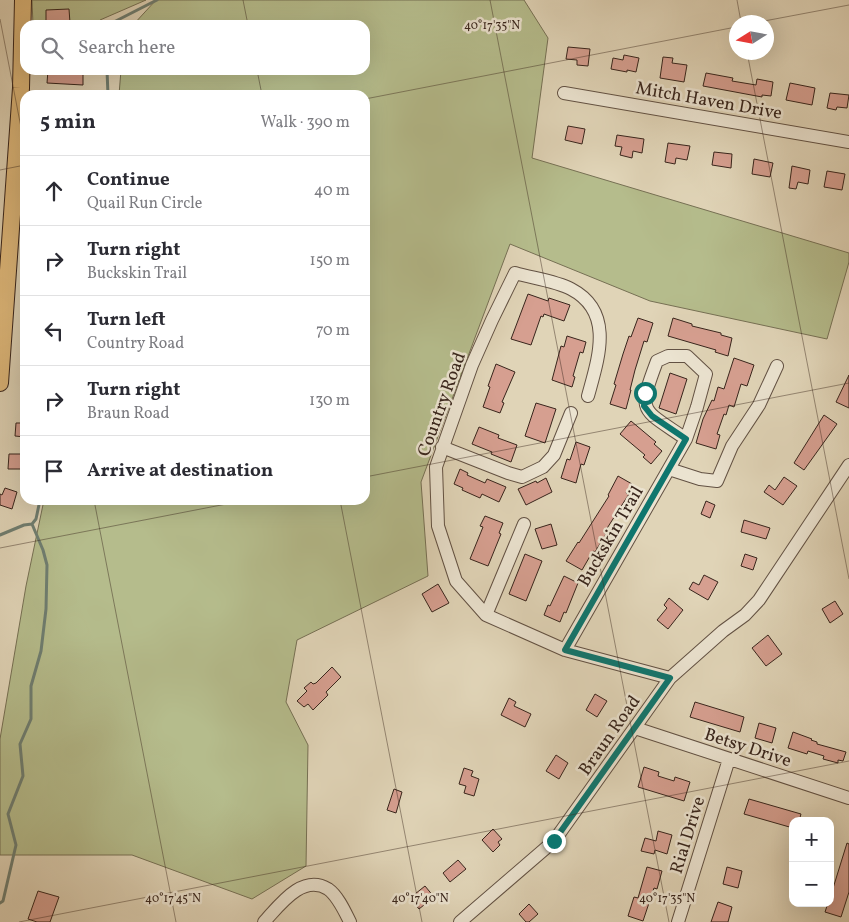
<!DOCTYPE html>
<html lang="en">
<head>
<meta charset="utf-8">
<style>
  :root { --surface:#fff; --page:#f2f2f3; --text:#2b2b33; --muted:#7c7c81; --line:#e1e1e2 }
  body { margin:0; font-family:Vollkorn,serif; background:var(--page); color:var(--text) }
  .controls { position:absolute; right:15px; bottom:15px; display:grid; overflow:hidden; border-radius:10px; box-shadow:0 5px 20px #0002 }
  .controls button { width:45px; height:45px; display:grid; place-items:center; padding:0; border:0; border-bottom:1px solid var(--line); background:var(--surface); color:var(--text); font:25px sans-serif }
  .compass { position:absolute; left:729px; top:15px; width:45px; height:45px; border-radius:50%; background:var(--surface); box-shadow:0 5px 20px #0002; rotate:259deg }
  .stop { position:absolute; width:15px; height:15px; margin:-11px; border:4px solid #0f766e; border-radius:50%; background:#fff }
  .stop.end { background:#0f766e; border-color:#fff; box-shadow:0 1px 5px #0008 }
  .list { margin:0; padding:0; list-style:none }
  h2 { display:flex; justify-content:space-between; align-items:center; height:65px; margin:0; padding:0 20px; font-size:21px }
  h2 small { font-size:16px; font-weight:400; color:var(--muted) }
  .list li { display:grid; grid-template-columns:32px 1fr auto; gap:15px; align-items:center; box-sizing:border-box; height:70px; padding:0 20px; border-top:1px solid var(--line) }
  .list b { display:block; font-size:19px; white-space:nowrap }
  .list p { margin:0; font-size:16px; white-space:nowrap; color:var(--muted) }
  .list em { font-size:16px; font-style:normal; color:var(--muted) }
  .icon { flex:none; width:28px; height:28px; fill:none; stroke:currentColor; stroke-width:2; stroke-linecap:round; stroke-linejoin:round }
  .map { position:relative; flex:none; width:849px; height:922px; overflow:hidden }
  .search { position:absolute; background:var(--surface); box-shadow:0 5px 20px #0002; left:20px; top:20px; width:350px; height:55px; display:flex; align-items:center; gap:12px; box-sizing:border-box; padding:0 18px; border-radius:15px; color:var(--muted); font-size:19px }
  .panel { position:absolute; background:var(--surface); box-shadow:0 5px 20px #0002; left:20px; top:90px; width:350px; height:415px; border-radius:15px }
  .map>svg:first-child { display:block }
  .green { fill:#b5bc8c; stroke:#767054 }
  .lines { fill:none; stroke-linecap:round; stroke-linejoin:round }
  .stream { stroke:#6f7e71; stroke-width:3 }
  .building { fill:#d69f90; stroke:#38251c }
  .minor-casing { stroke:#625143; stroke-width:14 }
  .major-casing { stroke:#38251c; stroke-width:18 }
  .minor { stroke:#ebe3d0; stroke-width:12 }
  .major { stroke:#e0ba7c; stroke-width:16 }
  .route { stroke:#0f766e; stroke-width:6 }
  .ticks { fill:none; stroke:#38251c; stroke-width:1; stroke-opacity:0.45 }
  .labels { text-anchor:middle; stroke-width:5; stroke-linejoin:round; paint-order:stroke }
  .street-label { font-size:18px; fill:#38251c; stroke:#ebe3d0 }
  .ticks-label { font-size:12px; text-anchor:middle; fill:#38251c; stroke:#ebe3d0; stroke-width:5; stroke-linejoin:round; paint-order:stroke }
</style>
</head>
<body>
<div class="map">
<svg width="849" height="922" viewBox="0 0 849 922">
  <rect width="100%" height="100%" fill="#e0d4b7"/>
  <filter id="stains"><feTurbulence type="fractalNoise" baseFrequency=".004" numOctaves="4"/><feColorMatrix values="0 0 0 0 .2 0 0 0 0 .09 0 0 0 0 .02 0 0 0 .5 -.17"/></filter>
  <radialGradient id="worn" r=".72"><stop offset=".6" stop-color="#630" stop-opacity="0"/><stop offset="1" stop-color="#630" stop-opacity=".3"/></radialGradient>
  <!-- green -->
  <path class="green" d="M 32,0 L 146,0 L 100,20 L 96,25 L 33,25 Z
    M 156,0 L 524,0 L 548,38 L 532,158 L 849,253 L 849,262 L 827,339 L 650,301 L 510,244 L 421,482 L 428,576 L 297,640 L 286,702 L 308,745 L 306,866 L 252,899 L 132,855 L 0,855 L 0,739 L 26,586 L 44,500 L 365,500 L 365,95 L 119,95 L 121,70 L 365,70 L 365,25 L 133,25 Z"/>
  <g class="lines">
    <!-- stream -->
    <path class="stream" d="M 108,25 L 157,0
      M 107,70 L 108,95
      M 0,535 L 24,525 L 32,524
      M 0,903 L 3,901 L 16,845 L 8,814 L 23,776 L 20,744 L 31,719 L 31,686 L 41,651 L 46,609 L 47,565 L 43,550 L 32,524 L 36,519 L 40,500"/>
  </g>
  <!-- building -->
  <path class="building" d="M 69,9 L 70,23 L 46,24 L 46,10 Z
    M 568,47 L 590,49 L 588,66 L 577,65 L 577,60 L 566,59 Z
    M 624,55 L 639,58 L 636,72 L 627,70 L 627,72 L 611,69 L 613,58 L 623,60 Z
    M 663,57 L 673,58 L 672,63 L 687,65 L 684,82 L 660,78 Z
    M 48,70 L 83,70 L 83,85 L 47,83 Z
    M 706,73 L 733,78 L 732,81 L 756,85 L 757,79 L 773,82 L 771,96 L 762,95 L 762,97 L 703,86 Z
    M 790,83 L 815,88 L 812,105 L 786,100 Z
    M 830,93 L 849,95 L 847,108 L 837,107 L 836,110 L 827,108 Z
    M 568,126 L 585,129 L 582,144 L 565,140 Z
    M 617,135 L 644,139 L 642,153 L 633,151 L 632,158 L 620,155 L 622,147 L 615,146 Z
    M 668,143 L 690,146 L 687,160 L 676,158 L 675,164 L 665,162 Z
    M 714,152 L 732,154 L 731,168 L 712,165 Z
    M 754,159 L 773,163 L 770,177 L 752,174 Z
    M 792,166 L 810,170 L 808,184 L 798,182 L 796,189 L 789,188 Z
    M 827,171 L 845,174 L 842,190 L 824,187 Z
    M 528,294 L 548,301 L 549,298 L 570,305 L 564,321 L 544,314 L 543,317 L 541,316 L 531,345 L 511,339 Z
    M 638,318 L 653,323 L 647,342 L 644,341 L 635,370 L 630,390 L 631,390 L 626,409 L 610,404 L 616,385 L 614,384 L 623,354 L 629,336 L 631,337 Z
    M 673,318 L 692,324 L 692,326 L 721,333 L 721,335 L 732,338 L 728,356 L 715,352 L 716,350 L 668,336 Z
    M 567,336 L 586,342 L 583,353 L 580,352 L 573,376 L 575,377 L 572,387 L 552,380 L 561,346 L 564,347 Z
    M 734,358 L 754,365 L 747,386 L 741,384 L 734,407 L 729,405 L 726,415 L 724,414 L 717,434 L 720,435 L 716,449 L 696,443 L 703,419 L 712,400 L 714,401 L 718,387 L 724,389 Z
    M 496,364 L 515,372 L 502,402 L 504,403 L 500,413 L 483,407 L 490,387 L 488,386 Z
    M 670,373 L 687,379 L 676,414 L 659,408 Z
    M 849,375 L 849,408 L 836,402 Z
    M 536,403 L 556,409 L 545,443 L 525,436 Z
    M 824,415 L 837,424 L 804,470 L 794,463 Z
    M 631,421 L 656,442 L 654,444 L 662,451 L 651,464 L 643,457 L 645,455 L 620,434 Z
    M 16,423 L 25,423 L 25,437 L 15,436 Z
    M 479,427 L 499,435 L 498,438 L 517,445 L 511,462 L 491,454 L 492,452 L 472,444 Z
    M 576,442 L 590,447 L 584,465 L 581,464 L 576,483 L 561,478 L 567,459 L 570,460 Z
    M 9,454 L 21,454 L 21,469 L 8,469 Z
    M 460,469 L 468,473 L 467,475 L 485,483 L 487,479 L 506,487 L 499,502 L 482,494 L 480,498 L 462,490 L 463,488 L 454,484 Z
    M 618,476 L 632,484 L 626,493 L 629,494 L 604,533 L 606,534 L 595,552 L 593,551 L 582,570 L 566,561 L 578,542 L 579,543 L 609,496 L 608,495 Z
    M 784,477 L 797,486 L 783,505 L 764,492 L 769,485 L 775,490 Z
    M 546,478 L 552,492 L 526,505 L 518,489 L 536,481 L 537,483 Z
    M 5,488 L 17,492 L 12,509 L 0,505 L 0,494 L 2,495 Z
    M 706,501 L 715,505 L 710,518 L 701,514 Z
    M 485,516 L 503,523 L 499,533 L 501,534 L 488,566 L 470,559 L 483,527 L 480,526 Z
    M 744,520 L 770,528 L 766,539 L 741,532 Z
    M 551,524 L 557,545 L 542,549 L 535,529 Z
    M 525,554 L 542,561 L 526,601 L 509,594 Z
    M 745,554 L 757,558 L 753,570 L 741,566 Z
    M 704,575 L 718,582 L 708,600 L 689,589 L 693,582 L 699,585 Z
    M 564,576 L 578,583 L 566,613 L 564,612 L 560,622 L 544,615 L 548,605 L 550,606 Z
    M 438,584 L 449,603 L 432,612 L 422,594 Z
    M 669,598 L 683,610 L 668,629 L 657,620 L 667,608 L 664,605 Z
    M 835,601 L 843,614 L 830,623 L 822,609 Z
    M 768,635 L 782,654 L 766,666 L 752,648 Z
    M 332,667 L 341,677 L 326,692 L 328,695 L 313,710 L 308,704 L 304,707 L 297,701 L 307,691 L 304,688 L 311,682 L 313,684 L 316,683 Z
    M 595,694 L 607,701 L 597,717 L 586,710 Z
    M 509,698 L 516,702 L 514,706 L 531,714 L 525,727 L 501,715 Z
    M 695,702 L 744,717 L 740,732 L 690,717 Z
    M 759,723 L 776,728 L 772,743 L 755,738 Z
    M 793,732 L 812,739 L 811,740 L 817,742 L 817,744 L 846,752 L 843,761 L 838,760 L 838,763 L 823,759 L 824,756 L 808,751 L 807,754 L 788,748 Z
    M 556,755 L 568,763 L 559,779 L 546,771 Z
    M 644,767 L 659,772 L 658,776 L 674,781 L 675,777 L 690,782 L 684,801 L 638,787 Z
    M 464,768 L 473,771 L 471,776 L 479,779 L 474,796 L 464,793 L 466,786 L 459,784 Z
    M 394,789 L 402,792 L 396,813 L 387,810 Z
    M 749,799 L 801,814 L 799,821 L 793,821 L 793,828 L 744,814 Z
    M 493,829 L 502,839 L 498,842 L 500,845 L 493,852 L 482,840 Z
    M 658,831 L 672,835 L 667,854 L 655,850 L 654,854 L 641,851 L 645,838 L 656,841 Z
    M 847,843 L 849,844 L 849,892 L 841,917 L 825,912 L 828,903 L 830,903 L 830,898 Z
    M 458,860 L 466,869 L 450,882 L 443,873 Z
    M 647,867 L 662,871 L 657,889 L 654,888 L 643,921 L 628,916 L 634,897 L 638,898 Z
    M 727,867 L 742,871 L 738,888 L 723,884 Z
    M 425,886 L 434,897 L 419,909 L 410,898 Z
    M 38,891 L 59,897 L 50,922 L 37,922 L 28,919 Z
    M 718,902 L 732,907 L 728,922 L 711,922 Z
    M 529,904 L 538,914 L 529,922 L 526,922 L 519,914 Z"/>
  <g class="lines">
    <!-- minor casing -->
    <g class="minor-casing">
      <path id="minor" d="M 564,93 L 849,142
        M 588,396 C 598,359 615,312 571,289 C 556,281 532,278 515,273 L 492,320 L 472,365 L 436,467 L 438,526 L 456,581 L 486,615 L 565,650 L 670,678
        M 442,447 L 508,473 L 522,477 L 543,467 L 554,455 L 571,413
        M 669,469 L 700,479 L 717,481 L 732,446 L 759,405 L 777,366
        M 486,615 L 524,524
        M 565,650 L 686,439 L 697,407 L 706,374 L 687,356 L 668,356 L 657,361 C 637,414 641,408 686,439
        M 635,728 L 849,798
        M 264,922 C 279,906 302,873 328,889 C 338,896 345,912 350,922
        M 460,922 L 554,841 L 670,678 L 723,631 L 745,615 L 759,600 L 849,465
        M 678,922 L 729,759"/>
    </g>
    <!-- major casing -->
    <g class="major-casing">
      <path id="major" d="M 0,383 L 21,88 L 23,0"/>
    </g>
    <!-- minor -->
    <use href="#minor" class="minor"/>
    <!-- major -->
    <use href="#major" class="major"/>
  </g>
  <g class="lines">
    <!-- route -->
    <path class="route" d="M 554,841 L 670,678 L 565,650 L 686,439 L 652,416 L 644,406 L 645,393"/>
  </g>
  <!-- ticks -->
  <path class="ticks" d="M 243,0 L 248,25M 490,0 L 669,922M 737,0 L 741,22M 0,19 L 25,148M 759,22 L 849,5M 747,52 L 849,579M 257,70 L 262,95M 365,99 L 736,27M 0,170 L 25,165M 365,477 L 849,383M 94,500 L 176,922M 340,500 L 422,922M 0,548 L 247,500M 19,922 L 849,761"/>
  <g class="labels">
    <!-- street labels -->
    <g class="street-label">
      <text transform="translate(709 100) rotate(10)" y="6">Mitch Haven Drive</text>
      <text transform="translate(441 404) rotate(-70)" y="6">Country Road</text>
      <text transform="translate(610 536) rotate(-60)" y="6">Buckskin Trail</text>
      <text transform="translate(609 735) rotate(-55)" y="6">Braun Road</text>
      <text transform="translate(748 747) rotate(18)" y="6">Betsy Drive</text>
      <text transform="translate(687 835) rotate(-73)" y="6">Rial Drive</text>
    </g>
  </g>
  <g class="ticks-label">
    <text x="492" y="29">40°17'35"N</text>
    <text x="173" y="902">40°17'45"N</text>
    <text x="420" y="902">40°17'40"N</text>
    <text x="667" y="902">40°17'35"N</text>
  </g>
  <rect width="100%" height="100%" filter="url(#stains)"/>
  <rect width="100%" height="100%" fill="url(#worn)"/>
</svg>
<div class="controls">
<button>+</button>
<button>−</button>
</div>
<svg class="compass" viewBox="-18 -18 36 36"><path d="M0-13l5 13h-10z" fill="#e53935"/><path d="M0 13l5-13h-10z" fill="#7c7c81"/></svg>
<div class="stop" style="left:645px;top:393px"></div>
<div class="stop end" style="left:554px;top:841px"></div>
<div class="search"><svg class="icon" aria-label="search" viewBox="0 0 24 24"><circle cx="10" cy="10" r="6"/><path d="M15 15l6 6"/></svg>Search here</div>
<section class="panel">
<h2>5 min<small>Walk · 390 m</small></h2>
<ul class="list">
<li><svg class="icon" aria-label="ahead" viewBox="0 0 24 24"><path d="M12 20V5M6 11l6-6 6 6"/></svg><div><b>Continue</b><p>Quail Run Circle</p></div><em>40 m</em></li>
<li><svg class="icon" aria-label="right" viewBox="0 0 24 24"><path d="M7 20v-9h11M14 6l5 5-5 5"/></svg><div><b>Turn right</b><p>Buckskin Trail</p></div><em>150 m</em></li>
<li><svg class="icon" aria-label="left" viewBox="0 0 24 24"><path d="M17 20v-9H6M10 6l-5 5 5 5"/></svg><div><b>Turn left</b><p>Country Road</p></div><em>70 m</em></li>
<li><svg class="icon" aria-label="right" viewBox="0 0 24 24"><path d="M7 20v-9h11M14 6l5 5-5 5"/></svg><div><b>Turn right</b><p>Braun Road</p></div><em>130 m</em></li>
<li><svg class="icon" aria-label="arrive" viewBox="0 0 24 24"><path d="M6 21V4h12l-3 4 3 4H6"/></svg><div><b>Arrive at destination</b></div></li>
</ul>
</section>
</div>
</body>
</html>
